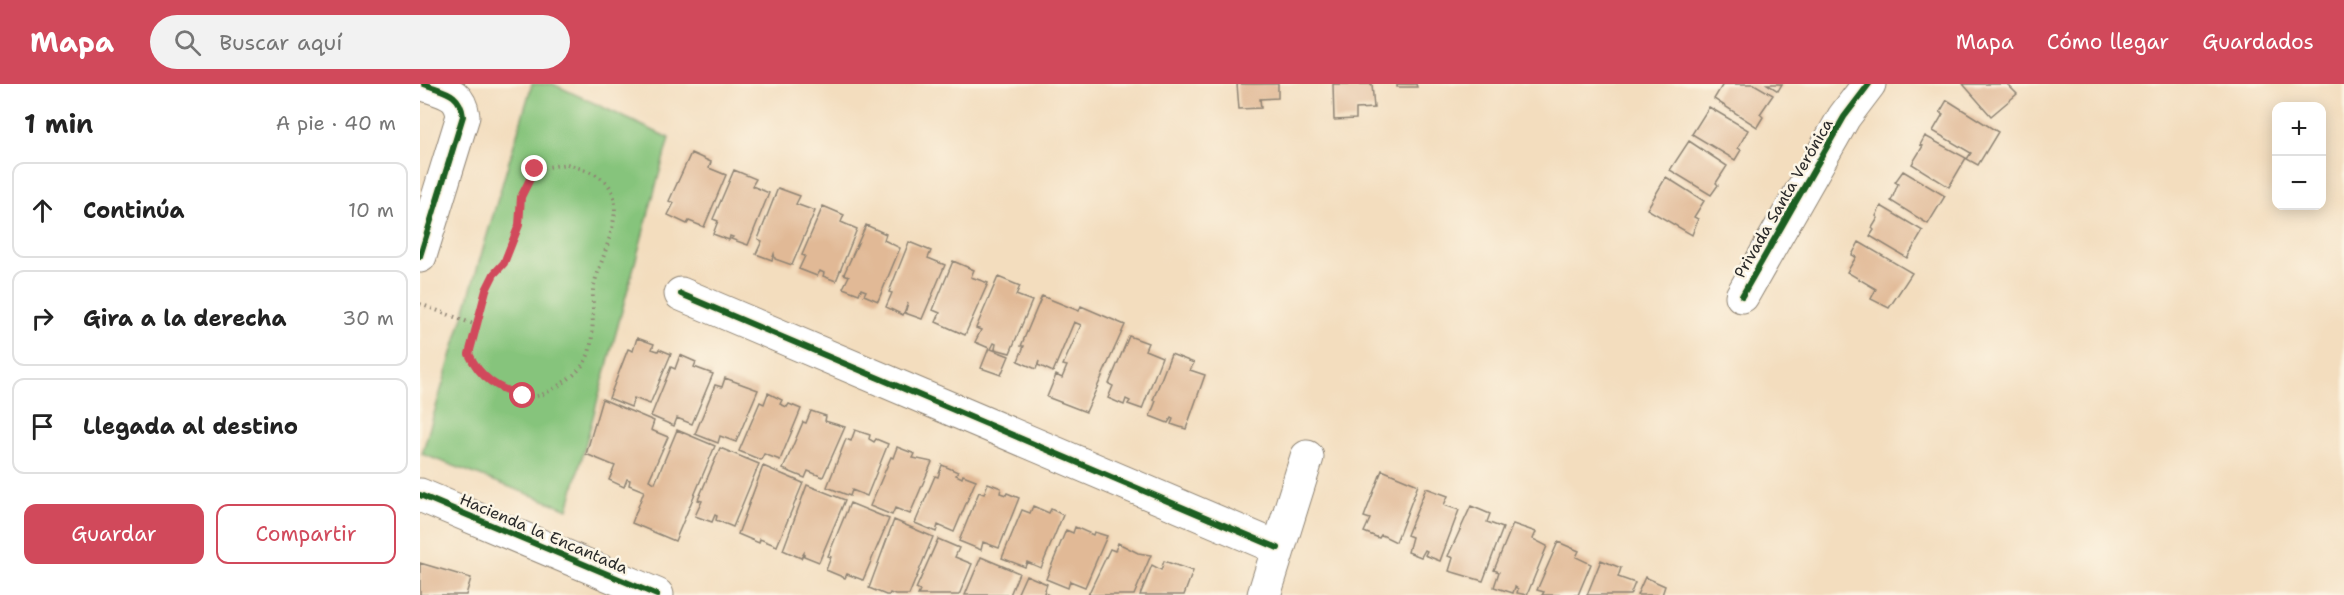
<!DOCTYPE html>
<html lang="es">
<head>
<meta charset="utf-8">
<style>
  :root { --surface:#fff; --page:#f2f2f2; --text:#222; --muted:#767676; --line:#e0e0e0; --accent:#d1495b }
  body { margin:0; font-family:"Shantell Sans",sans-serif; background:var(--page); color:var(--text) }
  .controls { position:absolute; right:18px; top:18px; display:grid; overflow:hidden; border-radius:12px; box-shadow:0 3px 15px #0003 }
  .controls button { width:54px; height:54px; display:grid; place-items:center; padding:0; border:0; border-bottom:2px solid var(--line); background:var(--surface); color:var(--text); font:30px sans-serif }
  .stop { position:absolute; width:18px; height:18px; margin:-14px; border:4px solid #d1495b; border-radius:50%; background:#fff }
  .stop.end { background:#d1495b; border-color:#fff; box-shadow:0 2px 6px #0008 }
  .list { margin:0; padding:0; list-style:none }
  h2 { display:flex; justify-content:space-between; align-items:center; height:78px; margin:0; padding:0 24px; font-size:26px }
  h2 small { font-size:20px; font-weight:400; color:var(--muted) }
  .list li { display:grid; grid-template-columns:39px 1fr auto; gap:18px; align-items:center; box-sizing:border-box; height:96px; margin:0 12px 12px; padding:0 12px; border:2px solid var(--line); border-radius:12px }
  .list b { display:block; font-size:22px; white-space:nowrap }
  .list em { font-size:20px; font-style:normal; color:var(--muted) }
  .actions { display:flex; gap:12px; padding:18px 24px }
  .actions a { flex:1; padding:14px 0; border:2px solid var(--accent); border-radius:12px; text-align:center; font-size:21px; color:var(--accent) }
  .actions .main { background:var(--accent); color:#fff }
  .icon { flex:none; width:33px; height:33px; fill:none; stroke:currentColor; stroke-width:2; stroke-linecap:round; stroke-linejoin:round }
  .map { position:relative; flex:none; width:1924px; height:511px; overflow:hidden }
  header { display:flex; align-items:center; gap:36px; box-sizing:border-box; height:84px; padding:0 30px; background:var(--accent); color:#fff }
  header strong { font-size:28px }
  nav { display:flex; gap:33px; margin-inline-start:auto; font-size:21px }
  .search { width:420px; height:54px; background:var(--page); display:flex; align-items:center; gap:15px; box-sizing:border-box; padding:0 21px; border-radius:33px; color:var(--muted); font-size:22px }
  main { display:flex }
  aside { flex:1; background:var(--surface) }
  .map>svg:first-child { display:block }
  .green { fill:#86c47b; stroke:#587853; stroke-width:1.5 }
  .building { fill:#e1b996 }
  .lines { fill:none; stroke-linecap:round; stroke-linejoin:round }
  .street-casing { stroke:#8f8474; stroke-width:35 }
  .path { stroke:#8f8474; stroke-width:4; stroke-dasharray:1.5 4.5; stroke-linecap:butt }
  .street { stroke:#fff; stroke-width:33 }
  .cycleway-casing { stroke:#fcf5e5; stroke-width:10 }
  .cycleway { stroke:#1b5e20; stroke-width:6 }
  .route { stroke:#d1495b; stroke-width:8 }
  .labels { text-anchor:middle; stroke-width:5; stroke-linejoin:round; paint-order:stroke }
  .street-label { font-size:16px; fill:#2b2b2b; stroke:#fcf5e5 }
</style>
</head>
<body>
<header>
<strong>Mapa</strong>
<div class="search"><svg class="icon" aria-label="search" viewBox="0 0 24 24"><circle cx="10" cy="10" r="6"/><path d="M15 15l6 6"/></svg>Buscar aquí</div>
<nav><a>Mapa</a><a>Cómo llegar</a><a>Guardados</a></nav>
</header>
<main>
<aside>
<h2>1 min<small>A pie · 40 m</small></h2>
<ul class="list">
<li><svg class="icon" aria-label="ahead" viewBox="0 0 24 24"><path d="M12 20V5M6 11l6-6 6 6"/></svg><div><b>Continúa</b></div><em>10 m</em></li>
<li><svg class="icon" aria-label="right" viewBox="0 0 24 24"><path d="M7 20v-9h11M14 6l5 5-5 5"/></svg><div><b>Gira a la derecha</b></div><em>30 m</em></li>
<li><svg class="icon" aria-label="arrive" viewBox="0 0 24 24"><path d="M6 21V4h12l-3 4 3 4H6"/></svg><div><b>Llegada al destino</b></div></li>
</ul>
<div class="actions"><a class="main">Guardar</a><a>Compartir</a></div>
</aside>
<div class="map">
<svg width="1924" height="511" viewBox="0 0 1924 511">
  <rect width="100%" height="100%" fill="#fcf5e5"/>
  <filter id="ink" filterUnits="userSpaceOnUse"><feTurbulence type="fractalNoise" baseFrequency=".0167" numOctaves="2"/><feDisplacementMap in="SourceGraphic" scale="12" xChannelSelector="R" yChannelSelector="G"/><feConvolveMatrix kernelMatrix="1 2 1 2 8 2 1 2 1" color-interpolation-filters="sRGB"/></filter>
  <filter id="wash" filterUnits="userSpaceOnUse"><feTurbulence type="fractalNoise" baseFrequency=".008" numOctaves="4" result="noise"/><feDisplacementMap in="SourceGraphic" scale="24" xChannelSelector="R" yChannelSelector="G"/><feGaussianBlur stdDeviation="1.35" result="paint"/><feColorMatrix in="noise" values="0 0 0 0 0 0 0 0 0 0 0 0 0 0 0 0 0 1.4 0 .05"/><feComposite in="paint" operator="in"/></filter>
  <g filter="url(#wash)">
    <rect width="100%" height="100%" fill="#f3ddbe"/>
    <!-- green -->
    <path class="green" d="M 112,0 L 133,0 L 249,54 L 148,425 L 2,370 Z"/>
    <g id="blocks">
      <!-- building -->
      <path class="building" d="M 817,0 L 858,0 L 858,14 L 840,15 L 841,24 L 819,25 Z
        M 913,0 L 952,0 L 954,24 L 936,25 L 936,35 L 914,36 Z
        M 977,0 L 996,0 L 997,3 L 977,3 Z
        M 1303,0 L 1334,0 L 1353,11 L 1340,30 L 1343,33 L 1337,43 L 1294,15 Z
        M 1347,0 L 1362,0 L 1358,7 Z
        M 1543,0 L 1587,0 L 1597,10 L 1571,32 Z
        M 1527,16 L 1578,48 L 1558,81 L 1547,75 L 1551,69 L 1513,47 L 1523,30 L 1520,28 Z
        M 1289,23 L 1328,46 L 1318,64 L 1321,66 L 1315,76 L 1272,50 Z
        M 1505,52 L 1546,74 L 1529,103 L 1492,80 L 1503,62 L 1500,61 Z
        M 1269,57 L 1307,82 L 1296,99 L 1298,101 L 1291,111 L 1250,86 Z
        M 271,69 L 291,78 L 289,84 L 306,91 L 284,143 L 269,137 L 267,140 L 248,131 L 254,119 L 249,117 Z
        M 314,86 L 336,95 L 332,102 L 349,109 L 328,161 L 311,155 L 313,153 L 310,152 L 309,156 L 293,150 L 298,137 L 293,135 Z
        M 1483,87 L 1525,112 L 1508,140 L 1471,117 L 1478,100 L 1475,98 Z
        M 1246,93 L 1284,117 L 1274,133 L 1278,135 L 1272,151 L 1227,125 Z
        M 358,104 L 380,112 L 376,120 L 395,127 L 372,181 L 355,175 L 354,170 L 352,176 L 336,170 L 342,157 L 338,155 Z
        M 403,122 L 424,131 L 421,138 L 437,145 L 416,197 L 403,192 L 404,189 L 400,187 L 397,192 L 379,185 L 385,172 L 382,171 Z
        M 1461,122 L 1503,147 L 1487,174 L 1450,152 L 1454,146 L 1452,144 L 1458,134 L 1456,132 Z
        M 446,141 L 466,150 L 464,156 L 480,164 L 458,217 L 444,211 L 446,207 L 441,205 L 439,210 L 423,204 L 429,192 L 424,190 Z
        M 489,158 L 511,167 L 508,174 L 525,181 L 502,235 L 485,229 L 488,219 L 483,231 L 466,223 L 472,209 L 469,208 Z
        M 1439,158 L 1492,189 L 1469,224 L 1451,215 L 1456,205 L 1427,188 L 1436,173 L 1432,171 Z
        M 533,177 L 554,186 L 551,193 L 568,199 L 545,251 L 516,238 L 520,229 L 513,226 Z
        M 578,193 L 600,202 L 596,211 L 612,217 L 590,269 L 575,265 L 576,260 L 574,259 L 571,265 L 589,272 L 581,291 L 561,284 L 569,264 L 555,258 L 561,246 L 556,244 Z
        M 622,212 L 659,227 L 661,222 L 705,241 L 666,328 L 627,313 L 636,291 L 642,294 L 647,282 L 643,281 L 661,241 L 654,238 L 633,288 L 618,281 L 619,277 L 616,285 L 598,277 L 604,262 L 601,262 Z
        M 709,252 L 728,259 L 725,266 L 742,273 L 722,325 L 708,320 L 710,317 L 706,315 L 704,321 L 688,314 L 693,302 L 689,300 Z
        M 217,254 L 234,260 L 232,265 L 238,267 L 239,265 L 251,270 L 230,320 L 214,314 L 211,323 L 189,314 L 208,265 L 213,267 Z
        M 751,270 L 774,279 L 770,286 L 785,291 L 766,345 L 751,340 L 753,335 L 751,334 L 748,339 L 730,332 L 736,317 L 733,316 Z
        M 260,271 L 276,278 L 274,283 L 293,290 L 272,340 L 257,334 L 254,342 L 231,332 L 251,283 L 255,285 Z
        M 305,294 L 338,306 L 316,358 L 300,352 L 298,359 L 275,350 L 295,301 L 302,303 Z
        M 348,309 L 362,316 L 360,320 L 367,323 L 369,320 L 381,325 L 360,376 L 344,370 L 341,376 L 319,367 L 340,318 L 344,320 Z
        M 182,315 L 234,337 L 231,346 L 248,353 L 229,396 L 235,399 L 257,346 L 295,362 L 255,457 L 212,439 L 224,407 L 209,401 L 210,396 L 207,395 L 204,403 L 189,396 L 195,382 L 166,370 Z
        M 391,327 L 406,332 L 405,337 L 425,343 L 403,393 L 388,387 L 385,394 L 363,385 L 383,338 L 386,339 Z
        M 435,346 L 450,351 L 449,355 L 454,358 L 456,355 L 468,360 L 447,412 L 432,406 L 430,412 L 407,403 L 426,355 L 431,357 Z
        M 477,363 L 495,370 L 493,374 L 512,378 L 490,430 L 475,424 L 472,431 L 450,422 L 471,373 L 473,374 Z
        M 300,364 L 339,380 L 313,443 L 296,436 L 297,432 L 295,431 L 292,438 L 275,432 L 282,417 L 278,416 Z
        M 522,381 L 538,388 L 536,391 L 542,394 L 543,391 L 556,396 L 534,448 L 518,441 L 516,448 L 495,439 L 515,392 L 518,393 Z
        M 343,382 L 383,399 L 357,462 L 340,455 L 339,459 L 318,450 Z
        M 962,386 L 998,401 L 976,458 L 964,452 L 961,451 L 959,454 L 944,448 L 950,435 L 944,433 Z
        M 568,399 L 581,404 L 580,409 L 586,411 L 587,409 L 599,414 L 579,464 L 563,458 L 561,466 L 539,457 L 559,408 L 564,410 Z
        M 387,401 L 425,416 L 399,478 L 384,472 L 384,469 L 381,474 L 363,466 Z
        M 1006,404 L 1028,412 L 1024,421 L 1039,426 L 1020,477 L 1005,471 L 1007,467 L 1005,466 L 1001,473 L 988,468 L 992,453 L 987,451 Z
        M 430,419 L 469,435 L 443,496 L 427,490 L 425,494 L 406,486 L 411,473 L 408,472 Z
        M 613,422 L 629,429 L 631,425 L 643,431 L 621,484 L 607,478 L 605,483 L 582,474 L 602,426 L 610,429 Z
        M 1051,422 L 1070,430 L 1067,438 L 1083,444 L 1063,497 L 1029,487 L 1033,474 L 1028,472 Z
        M 474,436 L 513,453 L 489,511 L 475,511 L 470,509 L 469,511 L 466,511 L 449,504 Z
        M 1093,440 L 1116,448 L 1113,455 L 1127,462 L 1107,511 L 1097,509 L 1098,505 L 1095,503 L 1093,509 L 1074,503 L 1079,488 L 1074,486 Z
        M 655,443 L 673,451 L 674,448 L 687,452 L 665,503 L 650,497 L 648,504 L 626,495 L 646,446 L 653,449 Z
        M 518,455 L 539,464 L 535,473 L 552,480 L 539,511 L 498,511 L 500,507 L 496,505 Z
        M 1138,458 L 1159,467 L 1156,473 L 1171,480 L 1158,511 L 1122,511 L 1124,508 L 1117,506 Z
        M 698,459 L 718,469 L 731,471 L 714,511 L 668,511 L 690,465 L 695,467 Z
        M 561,473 L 599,489 L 590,511 L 545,511 Z
        M 1181,476 L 1201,484 L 1198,493 L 1215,499 L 1210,511 L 1167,511 Z
        M 744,477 L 773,487 L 764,511 L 720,511 L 732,481 L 741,486 Z
        M 0,479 L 51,494 L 46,511 L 0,511 Z
        M 606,491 L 627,500 L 624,509 L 629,511 L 597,511 Z
        M 1225,493 L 1245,502 L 1242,511 L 1217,511 Z"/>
    </g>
  </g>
  <g filter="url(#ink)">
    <use href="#blocks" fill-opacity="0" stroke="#8f8474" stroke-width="1.5"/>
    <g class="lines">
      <!-- street casing -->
      <g class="street-casing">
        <path id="street" d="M 0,172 L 43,32 C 40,8 24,8 4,0
          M 261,210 L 858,464
          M 1322,212 L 1424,33 L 1449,0
          M 0,411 L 237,511
          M 844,511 L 887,373"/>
      </g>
      <!-- path -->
      <path class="path" d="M 147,80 C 163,85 184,90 192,107 C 203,132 180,177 174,201 C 172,208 173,216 173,224 C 172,263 174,280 138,302 C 122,312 115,315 96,310 C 73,303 58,290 49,270 L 66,206 L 74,190 L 84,179 L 99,141 L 101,113 L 115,85 Z
        M 0,220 L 56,241"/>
      <!-- street -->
      <use href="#street" class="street"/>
      <!-- cycleway casing -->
      <g class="cycleway-casing">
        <path id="cycleway" d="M 0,172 L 43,32 C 40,8 24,8 4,0
          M 261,210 L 858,464
          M 1322,212 L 1424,33 L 1449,0
          M 0,411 L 237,511"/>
      </g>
      <!-- cycleway -->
      <use href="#cycleway" class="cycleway"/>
    </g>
  </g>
  <g class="lines" filter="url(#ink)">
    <!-- route -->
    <path class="route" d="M 103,312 C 78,305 60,294 49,270 L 66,206 L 74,190 L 84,179 L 99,141 L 101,113 L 115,85"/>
  </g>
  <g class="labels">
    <!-- street labels -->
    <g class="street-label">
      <text transform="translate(1363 114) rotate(-60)" y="6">Privada Santa Verónica</text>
      <text transform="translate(124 449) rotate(23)" y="6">Hacienda la Encantada</text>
    </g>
  </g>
</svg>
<div class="controls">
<button>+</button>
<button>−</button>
</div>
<div class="stop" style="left:103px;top:312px"></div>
<div class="stop end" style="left:115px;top:85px"></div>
</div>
</main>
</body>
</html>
